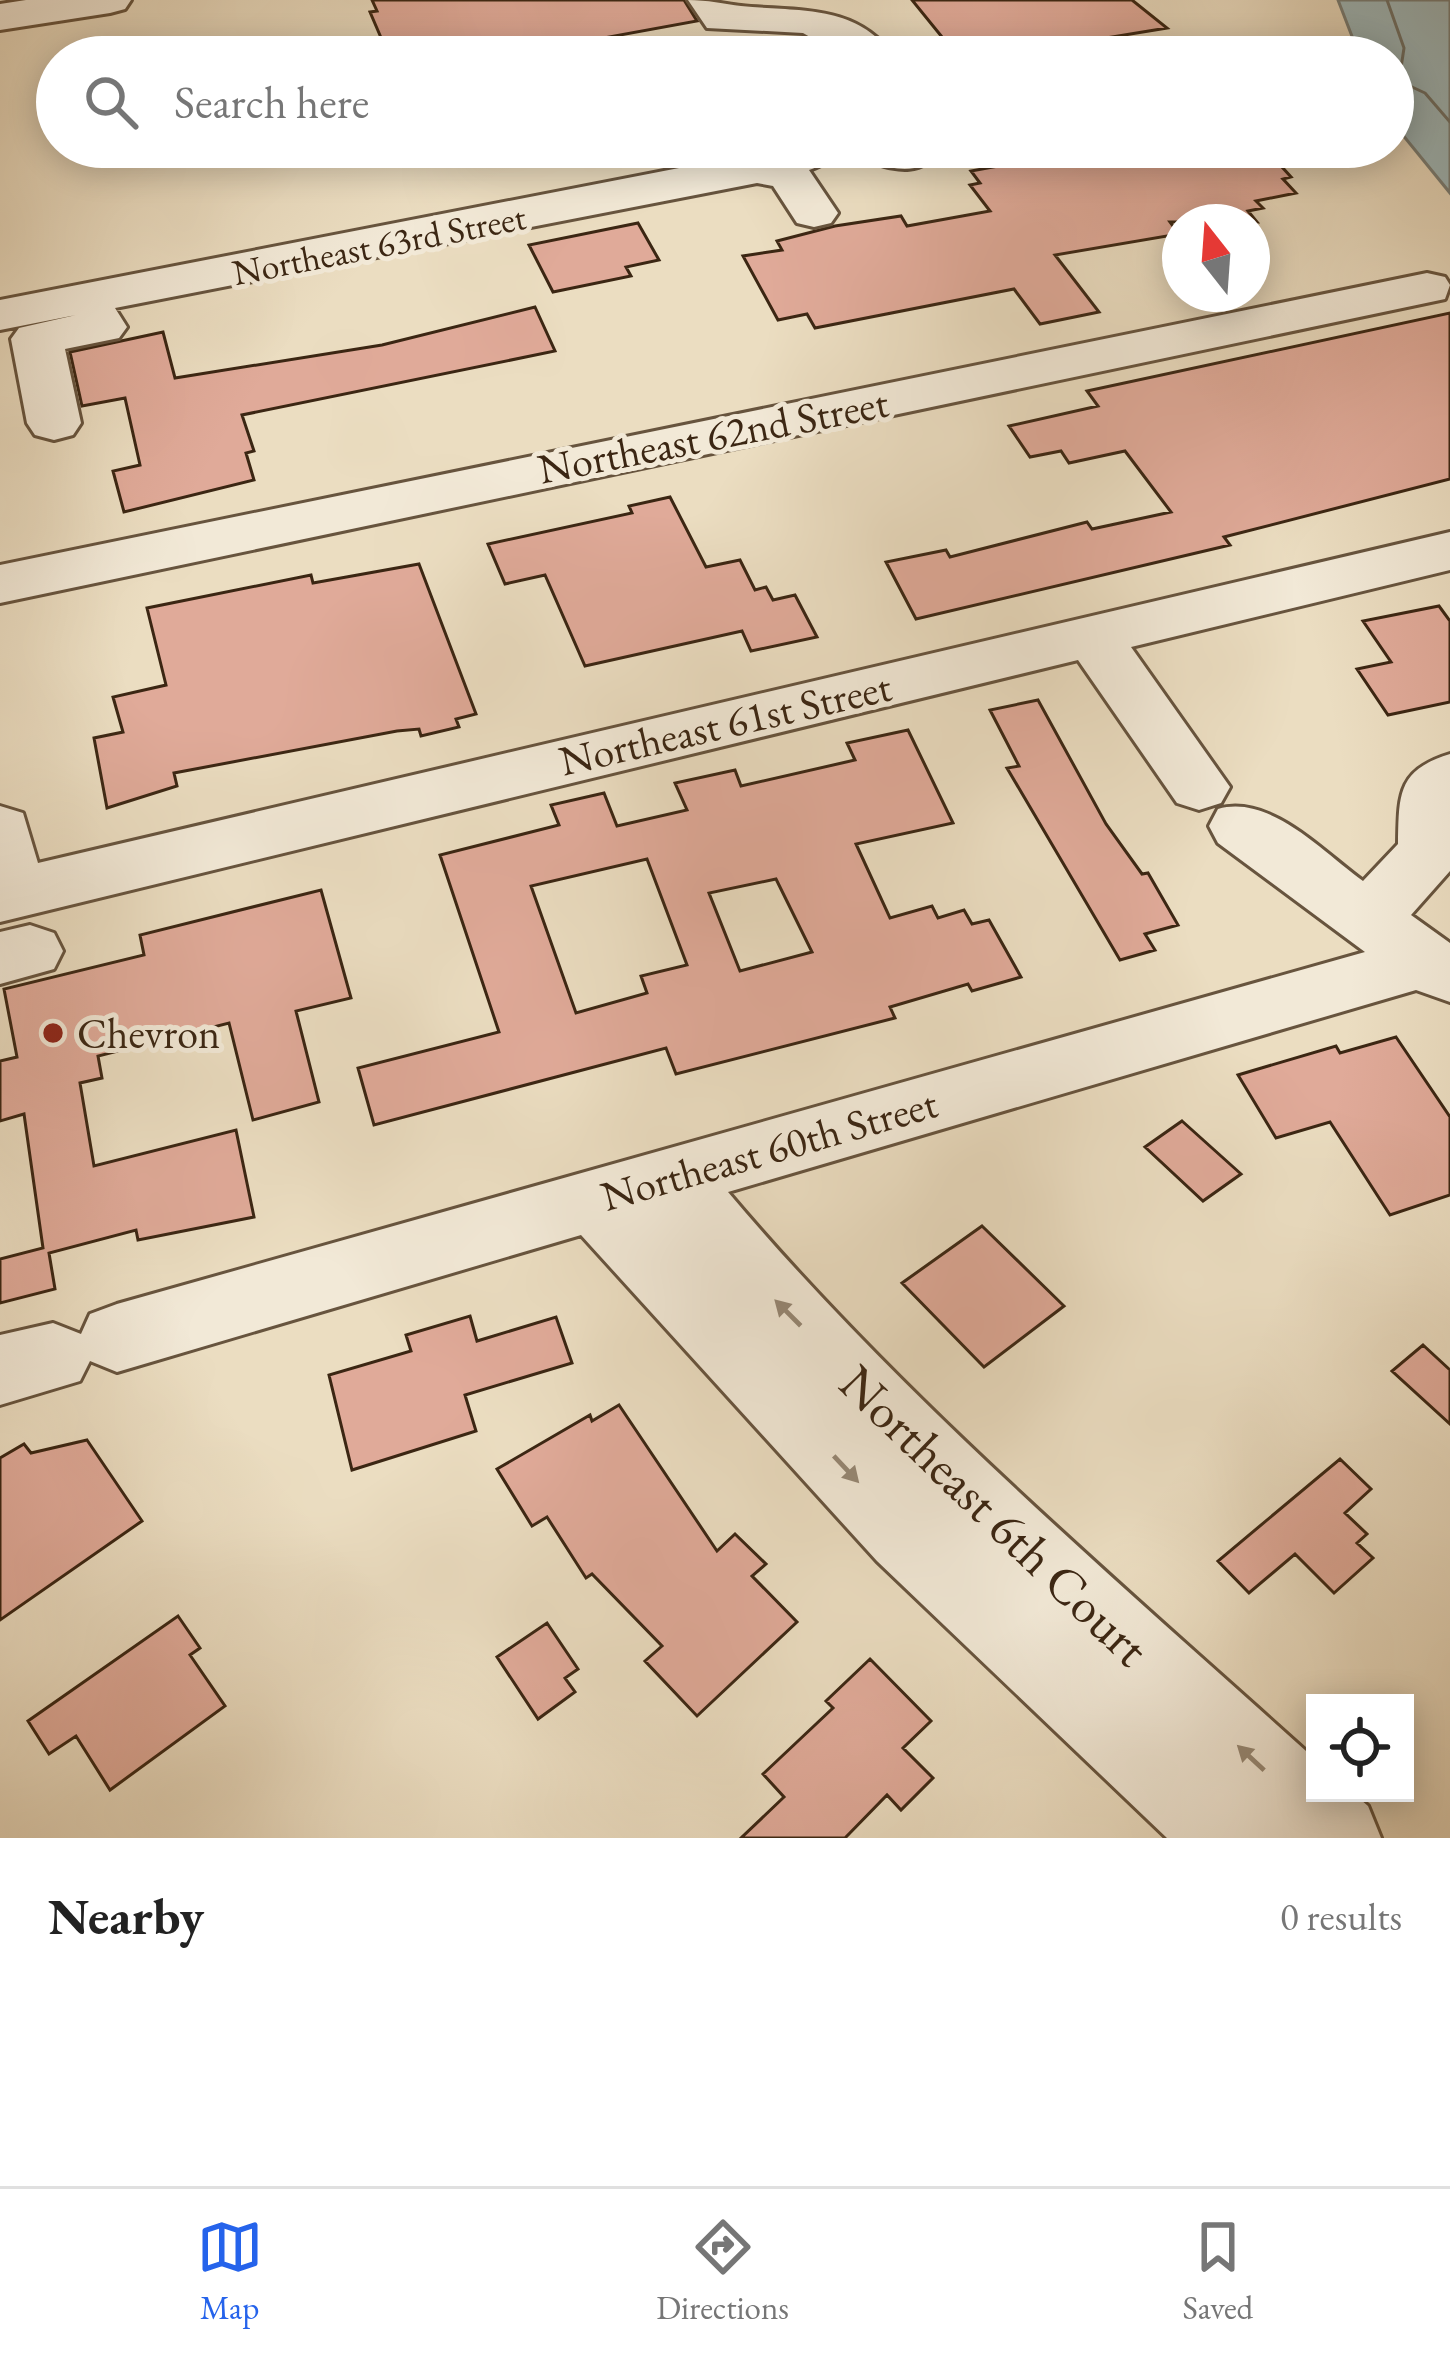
<!DOCTYPE html>
<html lang="en">
<head>
<meta charset="utf-8">
<style>
  :root { --surface:#fff; --page:#f6f6f6; --text:#222; --muted:#767676; --line:#e0e0e0; --accent:#2563eb }
  body { margin:0; font-family:"EB Garamond",serif; background:var(--page); color:var(--text) }
  .controls { position:absolute; right:36px; bottom:36px; display:grid; overflow:hidden; border-radius:0px; box-shadow:0 6px 30px #0003 }
  .controls button { width:108px; height:108px; display:grid; place-items:center; padding:0; border:0; border-bottom:3px solid var(--line); background:var(--surface); color:var(--text); font:60px sans-serif }
  .compass { position:absolute; left:1162px; top:204px; width:108px; height:108px; border-radius:50%; background:var(--surface); box-shadow:0 6px 30px #0003; rotate:343deg }
  .list { margin:0; padding:0; list-style:none }
  h2 { display:flex; justify-content:space-between; align-items:center; height:156px; margin:0; padding:0 48px; font-size:51px }
  h2 small { font-size:39px; font-weight:400; color:var(--muted) }
  .icon { flex:none; width:66px; height:66px; fill:none; stroke:currentColor; stroke-width:2; stroke-linecap:round; stroke-linejoin:round }
  .map { position:relative; flex:none; width:1450px; height:1838px; overflow:hidden }
  .search { position:absolute; background:var(--surface); box-shadow:0 6px 30px #0003; left:36px; right:36px; top:36px; height:132px; display:flex; align-items:center; gap:30px; box-sizing:border-box; padding:0 42px; border-radius:66px; color:var(--muted); font-size:45px }
  .sheet { height:348px; background:var(--surface) }
  nav { display:flex; justify-content:space-around; align-items:center; box-sizing:border-box; height:168px; border-top:3px solid var(--line); background:var(--surface); font-size:33px; color:var(--muted) }
  nav a { display:grid; justify-items:center; gap:6px }
  nav .on { color:var(--accent) }
  .map>svg:first-child { display:block }
  .water { fill:#9db9bd; stroke:#767e79; stroke-width:3 }
  .lines { fill:none; stroke-linecap:round; stroke-linejoin:round }
  .shore { stroke:#6c7068; stroke-width:3 }
  .building { fill:#e0aa99; stroke:#3b2613; stroke-width:3; fill-rule:evenodd }
  .minor-casing { stroke:#67543e; stroke-width:6 }
  .minor { fill:#f2e9d7; fill-rule:evenodd }
  .oneway { fill:#968875 }
  .poi-dot { fill:#8f2418; stroke:#f2e9d7; stroke-width:4.5 }
  .labels { text-anchor:middle; stroke-width:10; stroke-linejoin:round; paint-order:stroke }
  .far-street-label { font-size:36px; fill:#3b2613; stroke:#f2e9d7 }
  .street-label { font-size:42px; fill:#3b2613; stroke:#f2e9d7 }
  .poi-label { font-size:42px; fill:#3b2613; stroke:#f2e9d7; text-anchor:start }
  .near-street-label { font-size:51px; fill:#3b2613; stroke:#f2e9d7 }
</style>
</head>
<body>
<div class="map">
<svg width="1450" height="1838" viewBox="0 0 1450 1838">
  <rect width="100%" height="100%" fill="#ebddc1"/>
  <filter id="stains"><feTurbulence type="fractalNoise" baseFrequency=".00167" numOctaves="4"/><feColorMatrix values="0 0 0 0 .2 0 0 0 0 .09 0 0 0 0 .02 0 0 0 .5 -.17"/></filter>
  <radialGradient id="worn" r=".72"><stop offset=".6" stop-color="#630" stop-opacity="0"/><stop offset="1" stop-color="#630" stop-opacity=".3"/></radialGradient>
  <!-- water -->
  <path class="water" d="M 1338,0 L 1450,0 L 1450,193 L 1393,123 L 1393,57 L 1360,57 Z"/>
  <g class="lines">
    <!-- shore -->
    <path class="shore" d="M 1387,0 L 1404,48 L 1399,81 L 1425,93 L 1450,122"/>
  </g>
  <!-- building -->
  <path class="building" d="M 372,0 L 684,0 L 697,21 L 500,57 L 466,57 L 461,46 L 399,56 L 395,46 L 385,47 L 370,12 L 377,11 Z
    M 912,0 L 1132,0 L 1167,28 L 1027,51 L 1019,41 L 960,46 L 942,37 Z
    M 1023,147 L 1264,147 L 1291,177 L 1283,179 L 1296,193 L 1256,201 L 1263,208 L 1248,211 L 1257,222 L 1170,222 L 1179,234 L 1055,255 L 1099,312 L 1040,324 L 1014,289 L 815,328 L 807,314 L 778,320 L 743,256 L 782,250 L 777,241 L 835,226 L 901,216 L 907,226 L 990,211 L 970,185 L 980,183 L 971,171 L 1015,163 L 1011,158 L 1028,155 Z
    M 638,223 L 659,260 L 626,267 L 631,276 L 553,292 L 529,245 Z
    M 535,307 L 555,351 L 242,415 L 254,451 L 246,453 L 254,480 L 124,512 L 113,471 L 140,465 L 125,398 L 82,406 L 70,352 L 163,332 L 175,378 L 382,345 Z
    M 1450,313 L 1450,479 L 1224,537 L 1230,545 L 916,619 L 886,562 L 946,550 L 950,557 L 1087,522 L 1092,529 L 1171,512 L 1125,451 L 1069,463 L 1061,451 L 1030,457 L 1009,426 L 1098,406 L 1087,391 Z
    M 670,497 L 706,567 L 740,560 L 755,590 L 766,587 L 773,600 L 795,595 L 817,637 L 751,651 L 742,631 L 585,666 L 545,575 L 505,584 L 488,544 L 632,513 L 629,506 Z
    M 419,564 L 476,714 L 456,719 L 459,727 L 421,736 L 419,729 L 397,731 L 174,773 L 177,786 L 107,808 L 94,738 L 123,732 L 113,697 L 166,685 L 147,608 L 311,575 L 313,583 Z
    M 1439,606 L 1450,621 L 1450,702 L 1388,715 L 1357,669 L 1391,662 L 1363,621 Z
    M 1038,700 L 1106,824 L 1142,874 L 1148,873 L 1178,925 L 1145,934 L 1155,950 L 1120,960 L 1007,768 L 1019,766 L 990,710 Z
    M 908,730 L 953,823 L 856,844 L 890,918 L 932,906 L 938,918 L 964,910 L 972,924 L 989,920 L 1021,977 L 972,991 L 968,984 L 890,1007 L 895,1018 L 676,1074 L 666,1048 L 374,1125 L 358,1068 L 499,1032 L 440,855 L 559,825 L 551,805 L 604,793 L 617,826 L 687,810 L 675,783 L 735,770 L 741,786 L 855,760 L 847,743 ZM 647,859 L 687,965 L 641,976 L 647,993 L 576,1013 L 531,886 ZM 776,879 L 812,952 L 740,971 L 709,893 Z
    M 321,890 L 351,998 L 296,1011 L 319,1102 L 253,1120 L 229,1023 L 98,1056 L 102,1078 L 80,1083 L 94,1166 L 236,1130 L 254,1217 L 138,1240 L 136,1230 L 49,1253 L 55,1289 L 0,1303 L 0,1259 L 43,1248 L 24,1114 L 0,1121 L 0,1061 L 17,1057 L 4,989 L 144,955 L 140,935 Z
    M 1396,1037 L 1450,1117 L 1450,1195 L 1390,1215 L 1330,1122 L 1276,1138 L 1238,1075 L 1336,1046 L 1340,1053 Z
    M 1182,1121 L 1241,1174 L 1203,1201 L 1145,1147 Z
    M 982,1226 L 1064,1306 L 984,1367 L 902,1283 Z
    M 470,1316 L 477,1341 L 556,1317 L 572,1363 L 465,1395 L 476,1431 L 352,1470 L 329,1375 L 411,1351 L 406,1335 Z
    M 1423,1345 L 1450,1370 L 1450,1424 L 1392,1371 Z
    M 619,1405 L 717,1551 L 735,1534 L 766,1564 L 752,1576 L 797,1622 L 697,1716 L 645,1661 L 662,1646 L 592,1574 L 586,1578 L 547,1517 L 532,1526 L 497,1469 L 590,1415 L 592,1421 Z
    M 87,1440 L 142,1521 L 0,1620 L 0,1458 L 24,1444 L 31,1453 Z
    M 1340,1459 L 1371,1489 L 1345,1513 L 1367,1534 L 1357,1543 L 1373,1558 L 1334,1593 L 1295,1554 L 1249,1593 L 1218,1561 Z
    M 178,1616 L 200,1648 L 190,1655 L 225,1706 L 110,1790 L 76,1736 L 49,1754 L 28,1721 Z
    M 547,1623 L 578,1669 L 565,1678 L 575,1692 L 538,1719 L 497,1657 Z
    M 870,1659 L 931,1721 L 903,1748 L 933,1778 L 901,1810 L 887,1795 L 845,1838 L 741,1838 L 784,1797 L 763,1774 L 833,1708 L 826,1701 Z"/>
  <g class="lines">
    <!-- minor casing -->
    <g class="minor-casing">
      <path id="minor" d="M 26,0 L 131,0 L 125,9 L 110,13 L 0,30 L 0,4 Z
        M 688,0 C 707,0 725,4 741,6 C 797,12 857,3 894,57 L 845,57 L 803,33 L 707,28 Z
        M 787,147 L 942,147 C 909,195 868,148 835,159 C 827,161 819,167 809,170 L 838,213 L 831,223 L 814,227 L 797,223 L 773,186 L 757,183 L 115,308 L 127,327 L 119,338 L 65,349 L 81,423 L 73,435 L 54,440 L 35,435 L 27,423 L 11,339 L 19,328 L 76,315 L 0,330 L 0,300 Z
        M 1427,273 L 1445,277 L 1450,285 L 1445,299 L 0,603 L 0,565 Z
        M 1450,532 L 1450,570 L 1131,647 L 1230,787 L 1221,803 L 1199,810 L 1177,803 L 1078,660 L 0,922 L 0,806 L 23,813 L 38,863 Z
        M 1450,754 L 1450,871 L 1411,915 L 1450,943 L 1450,1002 L 1416,990 L 728,1192 C 902,1398 1115,1579 1315,1759 L 1315,1793 L 1353,1793 L 1368,1806 L 1381,1838 L 1167,1838 L 877,1561 L 581,1235 L 117,1372 L 90,1361 L 80,1381 L 0,1405 L 0,1335 L 53,1323 L 81,1334 L 90,1314 L 117,1304 L 1365,952 L 1218,843 L 1209,826 L 1218,809 C 1270,794 1323,852 1363,881 L 1398,844 C 1399,795 1397,770 1450,754 Z
        M 30,925 L 54,933 L 63,951 L 54,969 L 0,984 L 0,932 Z"/>
    </g>
    <!-- minor -->
    <use href="#minor" class="minor"/>
  </g>
  <!-- one-way arrows -->
  <defs><path id="oneway-solid" d="M-6-.8H1V-3.2L6.5 0L1 3.2V.8H-6Z" transform="scale(3)"/></defs>
  <g class="oneway">
    <use href="#oneway-solid" transform="translate(788 1313) rotate(-135)"/>
    <use href="#oneway-solid" transform="translate(846 1469) rotate(47)"/>
    <use href="#oneway-solid" transform="translate(1251 1758) rotate(-137)"/>
  </g>
  <!-- markers -->
  <circle class="poi-dot" cx="53" cy="1033" r="12"/>
  <g class="labels">
    <!-- far-street labels -->
    <g class="far-street-label">
      <text transform="translate(379 244) rotate(-11)" y="13">Northeast 63rd Street</text>
    </g>
    <!-- street labels -->
    <g class="street-label">
      <text transform="translate(713 435) rotate(-11)" y="15">Northeast 62nd Street</text>
      <text transform="translate(725 723) rotate(-13)" y="15">Northeast 61st Street</text>
      <text transform="translate(769 1149) rotate(-16)" y="15">Northeast 60th Street</text>
    </g>
    <!-- poi labels -->
    <g class="poi-label">
      <text x="77" y="1048">Chevron</text>
    </g>
    <!-- near-street labels -->
    <g class="near-street-label">
      <text transform="translate(995 1515) rotate(44)" y="18">Northeast 6th Court</text>
    </g>
  </g>
  <rect width="100%" height="100%" filter="url(#stains)"/>
  <rect width="100%" height="100%" fill="url(#worn)"/>
</svg>
<div class="controls">
<button><svg class="icon" aria-label="locate" viewBox="0 0 24 24"><circle cx="12" cy="12" r="6"/><path d="M12 2v4M12 18v4M2 12h4M18 12h4"/></svg></button>
</div>
<svg class="compass" viewBox="-18 -18 36 36"><path d="M0-13l5 13h-10z" fill="#e53935"/><path d="M0 13l5-13h-10z" fill="#767676"/></svg>
<div class="search"><svg class="icon" aria-label="search" viewBox="0 0 24 24"><circle cx="10" cy="10" r="6"/><path d="M15 15l6 6"/></svg>Search here</div>
</div>
<section class="sheet">
<h2>Nearby<small>0 results</small></h2>
<ul class="list">
</ul>
</section>
<nav>
<a class="on"><svg class="icon" aria-label="map" viewBox="0 0 24 24"><path d="M3 6l6-2 6 2 6-2v14l-6 2-6-2-6 2zM9 4v14M15 6v14"/></svg>Map</a>
<a><svg class="icon" aria-label="directions" viewBox="0 0 24 24"><path d="M12 3l9 9-9 9-9-9zM9 14v-3h6M13 9l2 2-2 2"/></svg>Directions</a>
<a><svg class="icon" aria-label="saved" viewBox="0 0 24 24"><path d="M7 4h10v16l-5-4-5 4z"/></svg>Saved</a>
</nav>
</body>
</html>
